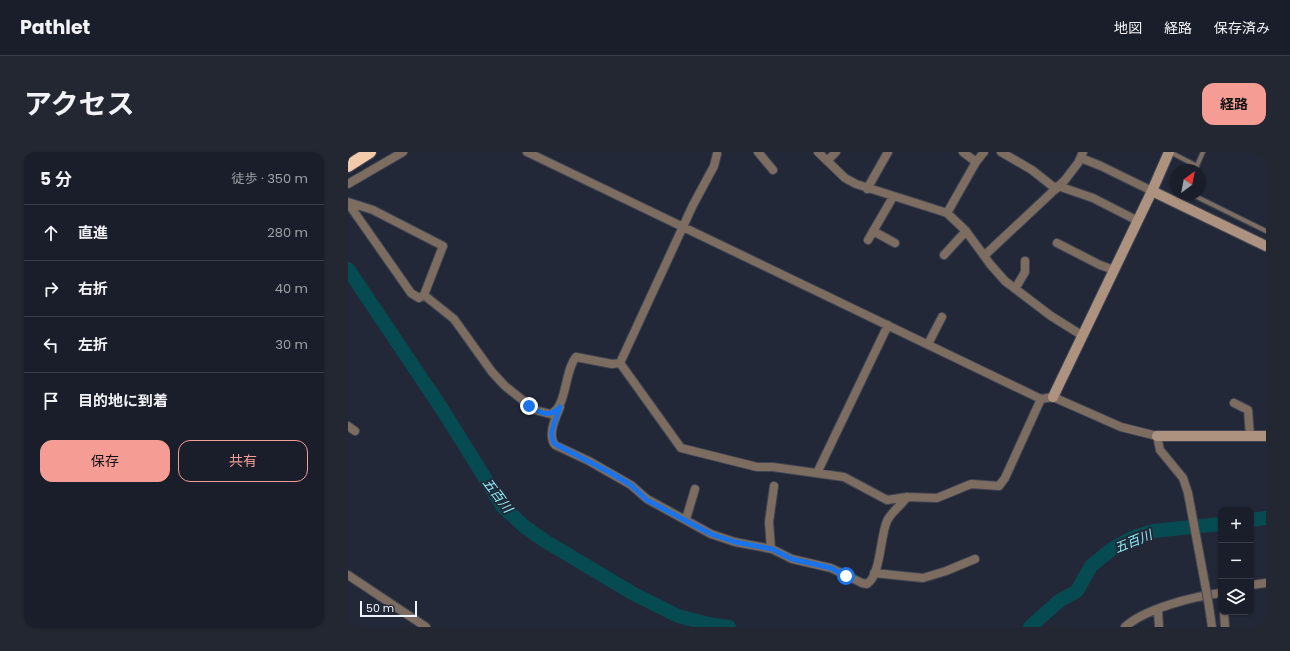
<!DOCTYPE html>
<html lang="ja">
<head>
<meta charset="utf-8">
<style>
  :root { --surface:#1a1e2a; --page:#232732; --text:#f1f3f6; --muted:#9fa2a8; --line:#383c47; --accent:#f59c95 }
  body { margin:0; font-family:Poppins,"Noto Sans JP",sans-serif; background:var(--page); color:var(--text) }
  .controls { position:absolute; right:12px; bottom:12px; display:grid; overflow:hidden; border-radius:8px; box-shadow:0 1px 3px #0004 }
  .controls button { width:36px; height:36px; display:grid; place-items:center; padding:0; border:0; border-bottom:1px solid var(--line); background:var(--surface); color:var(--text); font:20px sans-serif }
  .compass { position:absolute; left:822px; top:12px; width:36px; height:36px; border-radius:50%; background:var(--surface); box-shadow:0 1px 3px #0004; rotate:32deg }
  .scale { position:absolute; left:12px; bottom:10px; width:57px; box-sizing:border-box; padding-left:4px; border:2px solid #f0f4fe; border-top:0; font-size:11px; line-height:14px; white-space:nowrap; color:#f0f4fe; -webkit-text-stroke:3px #232838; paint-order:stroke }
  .stop { position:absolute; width:12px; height:12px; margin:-9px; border:3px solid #1a73e8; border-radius:50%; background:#fff }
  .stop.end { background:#1a73e8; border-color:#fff; box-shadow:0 1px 4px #0008 }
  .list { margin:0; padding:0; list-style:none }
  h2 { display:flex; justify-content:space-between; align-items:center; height:52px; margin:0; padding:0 16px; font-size:17px }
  h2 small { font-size:13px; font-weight:400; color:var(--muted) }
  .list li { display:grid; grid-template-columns:26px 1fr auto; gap:12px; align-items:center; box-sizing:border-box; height:56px; padding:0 16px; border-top:1px solid var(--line) }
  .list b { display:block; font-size:15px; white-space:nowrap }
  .list em { font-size:13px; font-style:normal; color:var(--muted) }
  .actions { display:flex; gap:8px; padding:12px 16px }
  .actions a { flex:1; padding:9px 0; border:1px solid var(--accent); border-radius:12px; text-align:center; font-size:14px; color:var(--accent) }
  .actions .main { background:var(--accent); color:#111 }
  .icon { flex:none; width:22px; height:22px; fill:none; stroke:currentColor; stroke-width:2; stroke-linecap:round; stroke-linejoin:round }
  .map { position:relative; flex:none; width:918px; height:475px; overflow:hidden; border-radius:12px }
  header { display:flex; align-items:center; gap:24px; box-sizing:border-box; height:56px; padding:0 20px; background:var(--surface); border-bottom:1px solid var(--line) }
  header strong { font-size:19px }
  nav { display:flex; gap:22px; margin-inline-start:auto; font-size:14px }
  .intro { display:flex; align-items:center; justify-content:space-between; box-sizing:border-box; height:96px; padding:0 24px }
  h1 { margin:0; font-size:28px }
  .button { padding:10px 18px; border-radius:12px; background:var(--accent); color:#111; font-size:14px; font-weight:700 }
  main { display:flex; gap:24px; padding:0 24px }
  aside { flex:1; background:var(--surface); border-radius:12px; box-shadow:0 1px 3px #0004 }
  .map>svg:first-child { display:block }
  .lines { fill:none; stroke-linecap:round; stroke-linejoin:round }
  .river { stroke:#074b52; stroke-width:14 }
  .lane-casing { stroke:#404554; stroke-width:6 }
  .street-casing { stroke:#404554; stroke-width:10 }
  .secondary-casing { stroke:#404554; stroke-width:12 }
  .highway-casing { stroke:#404554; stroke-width:14 }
  .lane { stroke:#7d6d60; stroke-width:4 }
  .street { stroke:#7d6d60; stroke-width:8 }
  .secondary { stroke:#ad937f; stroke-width:10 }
  .highway { stroke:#f3cbac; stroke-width:12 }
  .street-bridge-casing { stroke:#404554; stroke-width:10; stroke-linecap:butt }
  .street-bridge { stroke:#7d6d60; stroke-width:8 }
  .route { stroke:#1a73e8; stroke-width:5 }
  .labels { text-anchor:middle; stroke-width:4; stroke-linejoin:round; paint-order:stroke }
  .water-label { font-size:13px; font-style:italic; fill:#8cecf6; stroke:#232838 }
</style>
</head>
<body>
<header>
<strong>Pathlet</strong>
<nav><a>地図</a><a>経路</a><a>保存済み</a></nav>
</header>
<div class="intro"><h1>アクセス</h1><a class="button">経路</a></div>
<main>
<aside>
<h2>5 分<small>徒歩 · 350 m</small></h2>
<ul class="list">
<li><svg class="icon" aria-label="ahead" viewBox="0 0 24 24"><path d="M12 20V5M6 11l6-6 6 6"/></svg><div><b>直進</b></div><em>280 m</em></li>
<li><svg class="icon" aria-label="right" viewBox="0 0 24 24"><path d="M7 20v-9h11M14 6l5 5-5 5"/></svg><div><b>右折</b></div><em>40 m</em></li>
<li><svg class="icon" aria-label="left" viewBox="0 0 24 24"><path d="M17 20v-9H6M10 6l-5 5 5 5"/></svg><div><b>左折</b></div><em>30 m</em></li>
<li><svg class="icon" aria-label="arrive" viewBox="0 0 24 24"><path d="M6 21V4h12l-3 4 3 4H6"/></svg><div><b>目的地に到着</b></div></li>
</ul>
<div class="actions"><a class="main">保存</a><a>共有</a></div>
</aside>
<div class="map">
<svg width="918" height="475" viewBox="0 0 918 475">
  <rect width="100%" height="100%" fill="#232838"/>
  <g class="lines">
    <!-- river -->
    <path class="river" d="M 0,117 L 94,257 L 155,355 L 177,375 L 197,389 L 284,441 L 330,464 L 360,472 L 381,475
      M 903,368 L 918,366
      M 682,475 L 711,449 L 729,439 L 743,414 L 764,397 L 786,385 L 805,379 L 873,372"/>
    <!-- lane casing -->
    <g class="lane-casing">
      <path id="lane" d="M 822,0 L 849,14
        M 847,18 L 855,0
        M 843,42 L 918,79"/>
    </g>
    <!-- street casing -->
    <g class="street-casing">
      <path id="street" d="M 179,0 L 693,247 L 705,245 L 773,275 L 809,284 L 812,298 L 835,326 L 840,341
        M 410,0 L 425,18
        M 470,0 L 497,26 L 508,32 L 599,61 L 628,10 L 636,0
        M 615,0 L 628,10
        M 653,0 L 684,18 L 708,37
        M 369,2 L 366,14 L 345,53 L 272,211 L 333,296 L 409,315 L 425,315 L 496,325 L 539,348 L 559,345 L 589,346 L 623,332 L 651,334 L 657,326 L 693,247
        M 733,6 L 753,14 L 804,39
        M 479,9 L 488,0
        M 0,32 L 55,0
        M 710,34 L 745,46 L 790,69
        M 519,37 L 540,0
        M 0,50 L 25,58 L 95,94 L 76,143 L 106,167 L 144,220 L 157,234 L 187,258 L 202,262 C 219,257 216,219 228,205 L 264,212 L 272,211
        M 0,51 L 63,141 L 71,146 L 76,143
        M 599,61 L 618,79 L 642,112 L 657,129 L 703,164 L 735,184
        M 525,79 L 547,91
        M 520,88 L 545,45
        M 709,91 L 752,113 L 766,118
        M 596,103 L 618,79
        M 637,103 L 717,28 L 730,11 L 735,0
        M 667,137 L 677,120 L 677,109
        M 580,192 L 594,165
        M 886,251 L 900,258 L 902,284
        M 212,255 C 208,265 199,283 207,293 L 241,309 L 283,333 L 299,347 L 363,382 L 387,390 L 424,397 L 444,407 L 483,416 L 514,431 L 519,432 C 533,423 532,384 539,369 C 543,360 554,353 559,345
        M 0,274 L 7,279
        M 469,321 L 540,173
        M 338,367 L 347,337
        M 423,397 L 421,370 L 426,334
        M 526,421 L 575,426 L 598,419 L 627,407
        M 0,423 L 78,475
        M 903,433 L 918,431
        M 860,448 L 864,475
        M 810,458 L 811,475
        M 876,460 L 877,475
        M 777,475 C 796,457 847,444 873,441"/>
    </g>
    <!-- secondary casing -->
    <g class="secondary-casing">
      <path id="secondary" d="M 804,39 L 918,94
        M 705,245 L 804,39 L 821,0
        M 809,284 L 918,284"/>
    </g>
    <!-- highway casing -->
    <g class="highway-casing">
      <path id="highway" d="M 0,14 L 22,0"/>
    </g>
    <!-- lane -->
    <use href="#lane" class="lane"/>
    <!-- street -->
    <use href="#street" class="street"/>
    <!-- secondary -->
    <use href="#secondary" class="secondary"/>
    <!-- highway -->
    <use href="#highway" class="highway"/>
    <!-- street-bridge casing -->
    <g class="street-bridge-casing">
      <path id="street-bridge" d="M 840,341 L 860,448"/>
    </g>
    <!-- street-bridge -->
    <use href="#street-bridge" class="street-bridge"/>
  </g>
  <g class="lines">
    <!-- route -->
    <path class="route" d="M 181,254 C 192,261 202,266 212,255 C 209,265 199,284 207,292 L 261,320 L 283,333 L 299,348 L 363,382 L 387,390 L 424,397 L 444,407 L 483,416 L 498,424"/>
  </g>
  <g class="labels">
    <!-- water labels -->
    <g class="water-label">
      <text transform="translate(150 343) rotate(53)" y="5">五百川</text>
      <text transform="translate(785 389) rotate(-22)" y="5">五百川</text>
    </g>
  </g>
</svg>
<div class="controls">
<button>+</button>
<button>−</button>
<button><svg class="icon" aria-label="layers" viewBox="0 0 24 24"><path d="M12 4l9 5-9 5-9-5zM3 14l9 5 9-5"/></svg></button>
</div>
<svg class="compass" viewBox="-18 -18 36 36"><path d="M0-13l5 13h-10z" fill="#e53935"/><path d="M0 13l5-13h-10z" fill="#9fa2a8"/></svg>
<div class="scale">50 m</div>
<div class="stop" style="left:498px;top:424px"></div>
<div class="stop end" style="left:181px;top:254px"></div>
</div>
</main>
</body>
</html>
